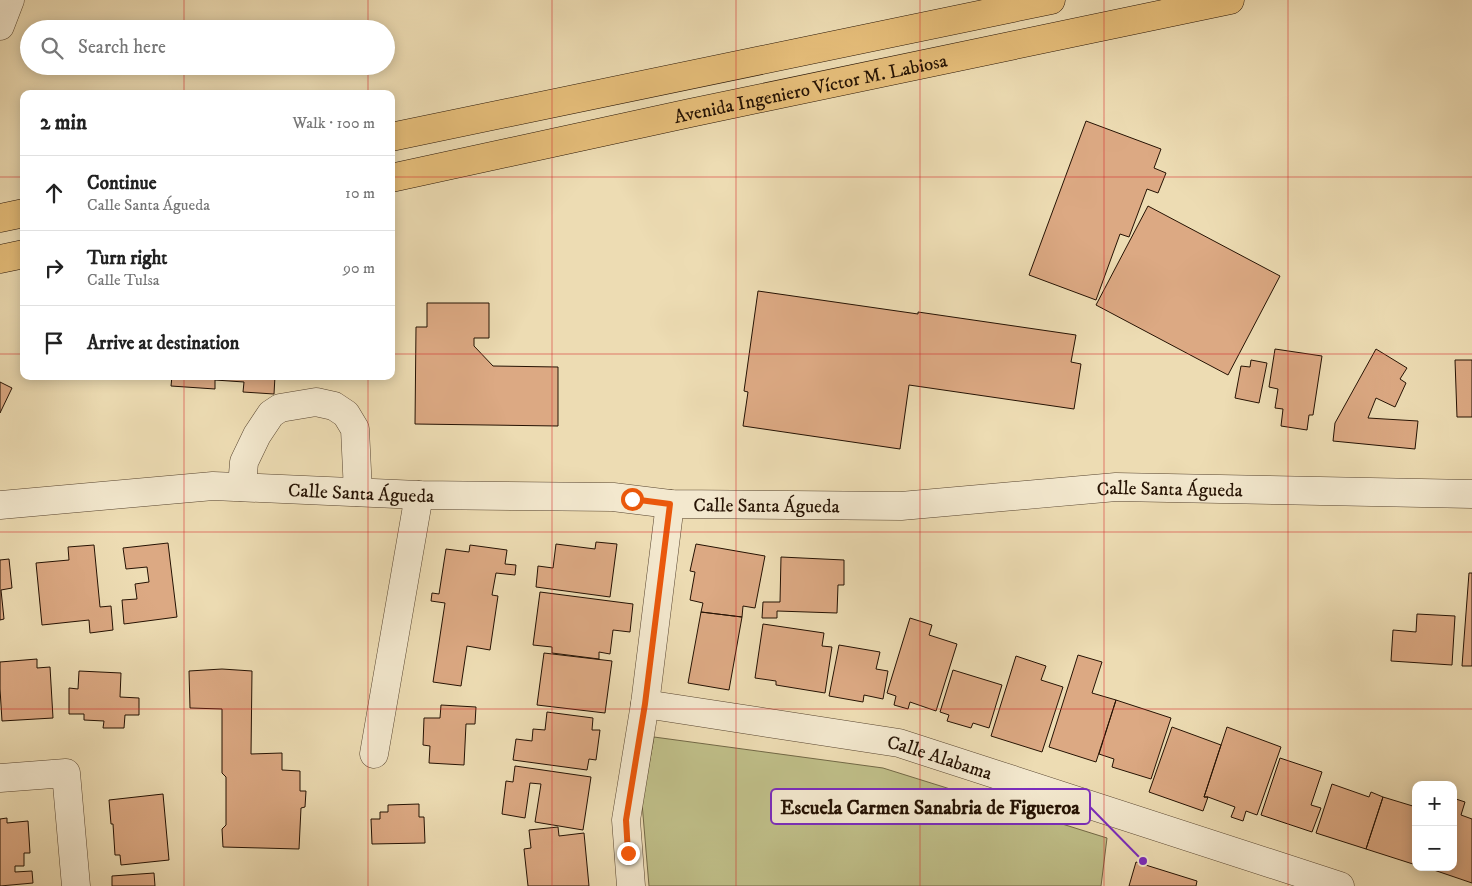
<!DOCTYPE html>
<html lang="en">
<head>
<meta charset="utf-8">
<style>
  :root { --surface:#fff; --page:#f6f6f6; --text:#222; --muted:#767676; --line:#e0e0e0 }
  body { margin:0; font-family:"IM FELL DW Pica",serif; background:var(--page); color:var(--text) }
  .controls { position:absolute; right:15px; bottom:15px; display:grid; overflow:hidden; border-radius:10px; box-shadow:0 2px 12px #0003 }
  .controls button { width:45px; height:45px; display:grid; place-items:center; padding:0; border:0; border-bottom:1px solid var(--line); background:var(--surface); color:var(--text); font:25px sans-serif }
  .stop { position:absolute; width:15px; height:15px; margin:-11px; border:4px solid #ea580c; border-radius:50%; background:#fff }
  .stop.end { background:#ea580c; border-color:#fff; box-shadow:0 1px 5px #0008 }
  .list { margin:0; padding:0; list-style:none }
  h2 { display:flex; justify-content:space-between; align-items:center; height:65px; margin:0; padding:0 20px; font-size:21px }
  h2 small { font-size:16px; font-weight:400; color:var(--muted) }
  .list li { display:grid; grid-template-columns:32px 1fr auto; gap:15px; align-items:center; box-sizing:border-box; height:75px; padding:0 20px; border-top:1px solid var(--line) }
  .list b { display:block; font-size:19px; white-space:nowrap }
  .list p { margin:0; font-size:16px; white-space:nowrap; color:var(--muted) }
  .list em { font-size:16px; font-style:normal; color:var(--muted) }
  .icon { flex:none; width:28px; height:28px; fill:none; stroke:currentColor; stroke-width:2; stroke-linecap:round; stroke-linejoin:round }
  .map { position:relative; flex:none; width:1472px; height:886px; overflow:hidden }
  .search { position:absolute; background:var(--surface); box-shadow:0 2px 12px #0003; left:20px; top:20px; width:375px; height:55px; display:flex; align-items:center; gap:12px; box-sizing:border-box; padding:0 18px; border-radius:28px; color:var(--muted); font-size:19px }
  .panel { position:absolute; background:var(--surface); box-shadow:0 2px 12px #0003; left:20px; top:90px; width:375px; height:290px; border-radius:10px }
  .map>svg:first-child { display:block }
  .green { fill:#bfbe88; stroke:#726846 }
  .building { fill:#dca983; stroke:#251203 }
  .lines { fill:none; stroke-linecap:round; stroke-linejoin:round }
  .minor-casing { stroke:#57442f; stroke-width:29 }
  .major-casing { stroke:#251203; stroke-width:29 }
  .minor { stroke:#f3e8ce; stroke-width:28 }
  .major { stroke:#e6be7a; stroke-width:28 }
  .route { stroke:#ea580c; stroke-width:6 }
  .grid { fill:none; stroke:#d62828; stroke-width:1; stroke-opacity:0.55 }
  .labels { text-anchor:middle; stroke-width:4; stroke-linejoin:round; paint-order:stroke }
  .street-label { font-size:19px; fill:#251203; stroke:#f3e8ce }
  .leader { fill:none; stroke:#7b2cbf; stroke-width:2 }
  .callout-dot { fill:#7b2cbf; stroke:#f3e8ce; stroke-width:2 }
  .callout { fill:#f3e8ce; stroke:#7b2cbf; stroke-width:2 }
  .callout-label { font-size:20px; text-anchor:middle; font-weight:bold; fill:#251203 }
</style>
</head>
<body>
<div class="map">
<svg width="1472" height="886" viewBox="0 0 1472 886">
  <rect width="100%" height="100%" fill="#eddcb3"/>
  <filter id="stains"><feTurbulence type="fractalNoise" baseFrequency=".004" numOctaves="4"/><feColorMatrix values="0 0 0 0 .2 0 0 0 0 .09 0 0 0 0 .02 0 0 0 .5 -.17"/></filter>
  <radialGradient id="worn" r=".72"><stop offset=".6" stop-color="#630" stop-opacity="0"/><stop offset="1" stop-color="#630" stop-opacity=".3"/></radialGradient>
  <!-- green -->
  <path class="green" d="M 654,737 L 883,768 L 1107,838 L 1101,886 L 649,886 L 642,803 Z"/>
  <!-- building -->
  <path class="building" d="M 1086,121 L 1161,149 L 1154,168 L 1166,173 L 1158,193 L 1147,189 L 1129,237 L 1120,234 L 1096,300 L 1029,275 Z
    M 1148,206 L 1280,276 L 1228,375 L 1096,305 Z
    M 758,291 L 918,314 L 918,312 L 1076,335 L 1071,362 L 1081,364 L 1074,409 L 909,385 L 900,449 L 743,426 L 748,392 L 744,391 Z
    M 427,303 L 489,303 L 489,338 L 474,338 L 474,346 L 493,366 L 558,367 L 558,426 L 415,424 L 416,327 L 427,327 Z
    M 1275,349 L 1322,356 L 1313,415 L 1309,415 L 1307,430 L 1281,426 L 1283,409 L 1275,408 L 1278,389 L 1269,387 Z
    M 1376,349 L 1407,368 L 1400,379 L 1406,383 L 1395,407 L 1376,398 L 1368,418 L 1418,421 L 1415,449 L 1333,441 L 1335,423 Z
    M 1251,360 L 1267,363 L 1259,403 L 1235,398 L 1241,366 L 1250,367 Z
    M 1455,360 L 1472,360 L 1472,417 L 1457,417 Z
    M 172,376 L 275,376 L 274,394 L 243,392 L 244,382 L 215,380 L 215,389 L 171,386 Z
    M 0,382 L 12,388 L 0,413 Z
    M 596,542 L 617,544 L 610,597 L 536,587 L 538,566 L 553,568 L 556,544 L 595,549 Z
    M 168,543 L 177,617 L 124,624 L 122,600 L 137,599 L 135,584 L 149,582 L 147,567 L 126,569 L 123,548 Z
    M 696,544 L 765,556 L 755,608 L 743,606 L 742,617 L 701,612 L 703,603 L 690,600 L 695,572 L 690,571 Z
    M 94,545 L 100,607 L 111,606 L 113,630 L 90,633 L 89,620 L 42,625 L 36,563 L 69,560 L 68,547 Z
    M 470,545 L 507,550 L 505,564 L 516,565 L 515,575 L 496,573 L 492,595 L 498,596 L 490,650 L 467,646 L 461,686 L 433,682 L 445,603 L 431,601 L 432,593 L 439,594 L 446,549 L 469,552 Z
    M 781,557 L 844,560 L 844,585 L 838,585 L 837,613 L 777,611 L 777,618 L 762,618 L 763,602 L 780,602 Z
    M 9,559 L 12,588 L 1,590 L 4,619 L 0,620 L 0,560 Z
    M 1469,573 L 1472,573 L 1472,666 L 1462,666 Z
    M 540,592 L 633,604 L 630,632 L 613,630 L 610,654 L 599,652 L 599,659 L 552,653 L 552,647 L 533,645 Z
    M 701,612 L 742,617 L 729,690 L 688,683 Z
    M 1417,614 L 1455,616 L 1452,665 L 1391,661 L 1393,630 L 1416,632 Z
    M 910,618 L 932,625 L 929,635 L 957,644 L 936,711 L 910,702 L 908,709 L 894,705 L 896,696 L 887,693 Z
    M 763,624 L 824,633 L 822,646 L 832,647 L 825,693 L 776,685 L 776,681 L 755,678 Z
    M 839,645 L 880,652 L 876,669 L 888,671 L 883,699 L 864,695 L 863,702 L 829,696 Z
    M 544,653 L 612,661 L 605,713 L 537,705 Z
    M 1078,655 L 1102,662 L 1092,693 L 1116,700 L 1096,762 L 1049,747 Z
    M 1016,656 L 1046,666 L 1041,680 L 1063,687 L 1042,752 L 991,736 Z
    M 37,659 L 37,668 L 50,667 L 53,718 L 2,721 L 0,689 L 0,662 Z
    M 222,669 L 252,671 L 251,754 L 282,753 L 282,770 L 300,771 L 300,791 L 306,791 L 305,807 L 301,808 L 299,849 L 223,847 L 222,829 L 226,825 L 226,777 L 222,773 L 222,709 L 190,708 L 189,671 Z
    M 953,670 L 1002,685 L 989,728 L 973,723 L 971,728 L 947,721 L 949,715 L 940,712 Z
    M 79,671 L 121,673 L 120,697 L 139,698 L 139,715 L 125,715 L 124,728 L 103,728 L 104,721 L 84,720 L 84,714 L 69,714 L 69,688 L 78,689 Z
    M 1116,700 L 1171,718 L 1151,779 L 1112,767 L 1114,759 L 1099,754 Z
    M 441,705 L 476,707 L 475,724 L 466,724 L 464,765 L 429,763 L 430,746 L 423,745 L 424,718 L 440,718 Z
    M 547,712 L 593,718 L 592,730 L 600,730 L 596,760 L 589,759 L 587,770 L 513,760 L 516,739 L 532,741 L 533,729 L 545,730 Z
    M 1172,727 L 1221,745 L 1204,797 L 1208,797 L 1203,811 L 1149,792 Z
    M 1227,727 L 1281,747 L 1257,815 L 1246,811 L 1243,821 L 1231,817 L 1235,807 L 1208,797 L 1204,797 Z
    M 1280,758 L 1322,772 L 1311,805 L 1321,808 L 1312,832 L 1261,815 Z
    M 515,766 L 591,777 L 583,830 L 535,822 L 541,784 L 530,783 L 525,818 L 502,814 L 506,781 L 513,782 Z
    M 1332,784 L 1369,797 L 1371,792 L 1383,797 L 1366,849 L 1316,833 Z
    M 163,794 L 169,860 L 121,865 L 120,855 L 115,855 L 113,824 L 111,824 L 109,800 Z
    M 1383,797 L 1416,807 L 1416,865 L 1366,849 Z
    M 1453,798 L 1465,802 L 1461,815 L 1472,819 L 1472,883 L 1425,867 L 1453,867 Z
    M 419,804 L 419,817 L 424,817 L 425,843 L 372,844 L 371,819 L 380,819 L 380,812 L 388,812 L 388,805 Z
    M 7,818 L 7,823 L 28,821 L 30,853 L 24,853 L 24,866 L 15,866 L 15,872 L 32,871 L 33,883 L 0,886 L 0,819 Z
    M 558,827 L 559,836 L 584,833 L 589,886 L 528,886 L 524,849 L 531,848 L 529,830 Z
    M 1136,862 L 1197,881 L 1196,886 L 1129,886 Z
    M 154,873 L 155,886 L 112,886 L 112,876 Z"/>
  <g class="lines">
    <!-- minor casing -->
    <g class="minor-casing">
      <g id="minor">
        <path d="M 0,26 L 10,0"/>
        <path d="M 242,487 L 244,462 L 257,435 L 271,414 L 280,408 L 316,402 L 334,406 L 346,414 L 355,429 L 358,492"/>
        <path id="s1" d="M 0,505 L 213,486 L 419,495 L 613,497 L 670,504 L 901,506 L 1116,487 L 1472,494"/>
        <path id="s2" d="M 645,704 L 899,743 L 1340,886"/>
        <path d="M 374,754 L 419,495"/>
        <path d="M 0,778 L 66,773 L 76,886"/>
        <path d="M 631,886 L 626,820 L 645,704 L 670,504"/>
      </g>
    </g>
    <!-- major casing -->
    <g class="major-casing">
      <g id="major">
        <path d="M 391,137 L 1051,0"/>
        <path id="s3" d="M 391,178 L 690,113 L 1230,0"/>
        <path d="M 0,218 L 24,213"/>
        <path d="M 0,259 L 24,254"/>
      </g>
    </g>
    <!-- minor -->
    <use href="#minor" class="minor"/>
    <!-- major -->
    <use href="#major" class="major"/>
  </g>
  <g class="lines">
    <!-- route -->
    <path class="route" d="M 628,853 L 626,820 L 645,704 L 670,504 L 632,499"/>
  </g>
  <!-- grid -->
  <path class="grid" d="M 184,0 L 184,29M 368,0 L 368,29M 552,0 L 552,886M 736,0 L 736,886M 920,0 L 920,886M 1104,0 L 1104,886M 1288,0 L 1288,886M 184,66 L 184,94M 368,66 L 368,94M 0,177 L 24,177M 391,177 L 1472,177M 0,354 L 24,354M 391,354 L 1472,354M 184,376 L 184,886M 368,376 L 368,886M 0,532 L 1472,532M 0,709 L 1472,709"/>
  <g class="labels">
    <!-- street labels -->
    <g class="street-label">
      <text dy="7" stroke="none"><textPath href="#s3" startOffset="429">Avenida Ingeniero Víctor M. Labiosa</textPath></text>
      <text dy="7" stroke="none"><textPath href="#s1" startOffset="1172">Calle Santa Águeda</textPath></text>
      <text dy="7" stroke="none"><textPath href="#s1" startOffset="362">Calle Santa Águeda</textPath></text>
      <text dy="7" stroke="none"><textPath href="#s1" startOffset="768">Calle Santa Águeda</textPath></text>
      <text dy="7" stroke="none"><textPath href="#s2" startOffset="300">Calle Alabama</textPath></text>
    </g>
  </g>
  <!-- callouts -->
  <path class="leader" d="M1143 861L1090 807"/>
  <circle class="callout-dot" cx="1143" cy="861" r="5"/>
  <rect class="callout" x="771" y="789" width="319" height="35" rx="5"/>
  <g class="callout-label">
    <text x="930" y="814">Escuela Carmen Sanabria de Figueroa</text>
  </g>
  <rect width="100%" height="100%" filter="url(#stains)"/>
  <rect width="100%" height="100%" fill="url(#worn)"/>
</svg>
<div class="controls">
<button>+</button>
<button>−</button>
</div>
<div class="stop" style="left:632px;top:499px"></div>
<div class="stop end" style="left:628px;top:853px"></div>
<div class="search"><svg class="icon" aria-label="search" viewBox="0 0 24 24"><circle cx="10" cy="10" r="6"/><path d="M15 15l6 6"/></svg>Search here</div>
<section class="panel">
<h2>2 min<small>Walk · 100 m</small></h2>
<ul class="list">
<li><svg class="icon" aria-label="ahead" viewBox="0 0 24 24"><path d="M12 20V5M6 11l6-6 6 6"/></svg><div><b>Continue</b><p>Calle Santa Águeda</p></div><em>10 m</em></li>
<li><svg class="icon" aria-label="right" viewBox="0 0 24 24"><path d="M7 20v-9h11M14 6l5 5-5 5"/></svg><div><b>Turn right</b><p>Calle Tulsa</p></div><em>90 m</em></li>
<li><svg class="icon" aria-label="arrive" viewBox="0 0 24 24"><path d="M6 21V4h12l-3 4 3 4H6"/></svg><div><b>Arrive at destination</b></div></li>
</ul>
</section>
</div>
</body>
</html>
